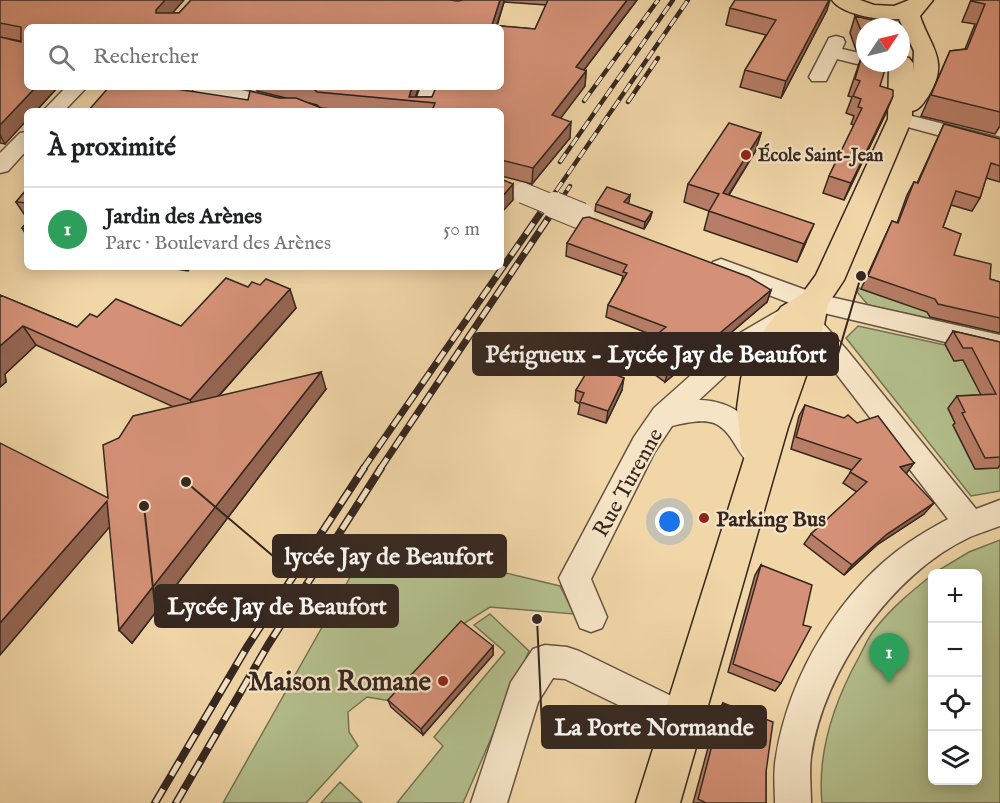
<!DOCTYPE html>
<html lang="fr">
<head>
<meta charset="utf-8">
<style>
  :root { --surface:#fff; --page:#f6f6f6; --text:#202124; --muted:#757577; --line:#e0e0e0; --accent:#d93025 }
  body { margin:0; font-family:"IM FELL English",serif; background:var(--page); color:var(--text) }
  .controls { position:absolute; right:18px; bottom:18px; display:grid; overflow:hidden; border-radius:9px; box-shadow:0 3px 15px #0003 }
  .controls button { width:54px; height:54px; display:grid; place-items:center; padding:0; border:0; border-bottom:2px solid var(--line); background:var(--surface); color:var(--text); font:30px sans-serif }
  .compass { position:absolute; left:856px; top:18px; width:54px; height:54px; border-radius:50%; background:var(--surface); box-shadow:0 3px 15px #0003; rotate:55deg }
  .you { position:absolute; left:670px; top:522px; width:21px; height:21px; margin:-15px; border:4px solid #fff; border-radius:50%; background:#1a73e8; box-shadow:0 0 0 9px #1a73e833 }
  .badge { display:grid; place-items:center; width:39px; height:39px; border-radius:50%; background:var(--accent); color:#fff; font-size:20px; font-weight:700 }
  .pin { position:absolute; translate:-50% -50px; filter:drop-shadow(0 2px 3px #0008) }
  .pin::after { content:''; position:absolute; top:32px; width:21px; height:18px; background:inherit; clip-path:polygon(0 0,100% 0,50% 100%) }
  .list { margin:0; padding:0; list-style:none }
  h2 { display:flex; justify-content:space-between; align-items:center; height:78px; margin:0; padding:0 24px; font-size:26px }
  h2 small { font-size:20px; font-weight:400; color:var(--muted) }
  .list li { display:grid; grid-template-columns:39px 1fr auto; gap:18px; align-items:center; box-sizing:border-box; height:84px; padding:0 24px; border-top:2px solid var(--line) }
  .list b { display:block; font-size:22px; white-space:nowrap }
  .list p { margin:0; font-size:20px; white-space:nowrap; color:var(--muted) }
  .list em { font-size:20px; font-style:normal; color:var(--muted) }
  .icon { flex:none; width:33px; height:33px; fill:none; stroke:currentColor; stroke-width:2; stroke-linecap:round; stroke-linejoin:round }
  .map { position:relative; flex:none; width:1000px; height:803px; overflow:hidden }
  .search { position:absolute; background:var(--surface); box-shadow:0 3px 15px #0003; left:24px; top:24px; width:480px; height:66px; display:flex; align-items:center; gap:15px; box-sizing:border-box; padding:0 21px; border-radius:9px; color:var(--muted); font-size:22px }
  .panel { position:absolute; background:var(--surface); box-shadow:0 3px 15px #0003; left:24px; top:108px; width:480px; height:162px; border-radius:9px }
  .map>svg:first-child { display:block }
  .green { fill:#b3bf8c; stroke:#747356; stroke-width:1.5 }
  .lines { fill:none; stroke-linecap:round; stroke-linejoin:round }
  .minor-casing { stroke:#645342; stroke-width:3 }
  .major-casing { stroke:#352720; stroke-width:3 }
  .minor { fill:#f6e4c6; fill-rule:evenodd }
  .major { fill:#f1d6a7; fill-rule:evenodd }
  .rail-far2-casing { stroke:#352720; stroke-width:4.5 }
  .rail-far1-casing { stroke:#352720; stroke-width:7 }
  .rail-casing { stroke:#352720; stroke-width:8 }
  .rail-far2 { stroke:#f6e4c6; stroke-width:3; stroke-dasharray:10; stroke-linecap:butt }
  .rail-far1 { stroke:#f6e4c6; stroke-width:4.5; stroke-dasharray:13; stroke-linecap:butt }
  .rail { stroke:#f6e4c6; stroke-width:5; stroke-dasharray:16; stroke-linecap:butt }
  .minor-bridge-far1-casing { stroke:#645342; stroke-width:22; stroke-linecap:butt }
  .minor-bridge-casing { stroke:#645342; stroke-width:28; stroke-linecap:butt }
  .minor-bridge-far1 { stroke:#f6e4c6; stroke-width:20 }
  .minor-bridge { stroke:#f6e4c6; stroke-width:26 }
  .wall { fill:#b77d66; stroke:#352720; stroke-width:1.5; fill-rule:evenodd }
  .shaded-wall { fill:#956653; stroke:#352720; stroke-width:1.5 }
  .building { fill:#d59177; stroke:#352720; stroke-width:1.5 }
  .poi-dot { fill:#8f2418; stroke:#f6e4c6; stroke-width:2 }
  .labels { text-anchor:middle; stroke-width:4.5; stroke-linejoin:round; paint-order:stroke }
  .far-poi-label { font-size:18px; font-weight:bold; fill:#352720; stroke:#f6e4c6; text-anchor:start }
  .street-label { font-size:22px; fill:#352720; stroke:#f6e4c6 }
  .poi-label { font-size:22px; font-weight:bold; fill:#352720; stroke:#f6e4c6; text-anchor:start }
  .near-poi-label { font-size:27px; font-weight:bold; fill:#352720; stroke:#f6e4c6; text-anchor:end }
  .leader { fill:none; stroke:#352720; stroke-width:2 }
  .callout-dot { fill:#352720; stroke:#f6e4c6; stroke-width:2 }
  .callout { fill:#352720; stroke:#352720; stroke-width:2 }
  .callout-label { font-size:24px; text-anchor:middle; font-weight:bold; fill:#fff }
</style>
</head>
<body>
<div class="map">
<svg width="1000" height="803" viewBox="0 0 1000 803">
  <rect width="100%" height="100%" fill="#f1d6a7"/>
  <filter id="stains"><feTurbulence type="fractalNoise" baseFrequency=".00333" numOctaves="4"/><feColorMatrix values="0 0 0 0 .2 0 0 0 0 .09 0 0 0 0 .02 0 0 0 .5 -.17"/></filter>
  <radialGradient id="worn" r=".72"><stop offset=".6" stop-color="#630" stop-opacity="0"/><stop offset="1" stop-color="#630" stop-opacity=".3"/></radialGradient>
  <!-- green -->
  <path class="green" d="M 941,285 L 938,320 L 868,305 L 857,292 L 859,288 L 904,304 Z
    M 858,326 L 945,345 L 954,361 L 963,360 L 987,406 L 948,409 L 956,425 L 953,426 L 975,469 L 997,468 L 1000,464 L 1000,491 L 971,496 L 846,338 Z
    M 1000,540 L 1000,803 L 822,803 C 817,751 834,702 859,657 C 864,648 868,637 875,629 C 891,608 912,591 932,575 L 932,780 L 978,780 L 978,574 L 934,573 L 969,552 Z
    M 393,546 L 560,586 L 574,614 L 490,607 L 466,622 L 391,701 L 367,697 L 348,712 L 349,732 L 358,746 L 306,803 L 223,803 L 357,565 Z
    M 490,614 L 529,651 L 463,803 L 397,803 L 443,746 L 434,737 L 505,652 L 474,625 Z
    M 340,782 L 362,803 L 321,803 Z"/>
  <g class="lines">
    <!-- minor casing -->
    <g class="minor-casing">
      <path id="minor" d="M 836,36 L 843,38 L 845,42 L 842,49 L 864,54 L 865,60 L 857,64 L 837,59 L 826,81 L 812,81 L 809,77 L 827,42 L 829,38 Z
        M 66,87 L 87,87 L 64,111 L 43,111 Z
        M 191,87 L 228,87 L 317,107 L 320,111 L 283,111 L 194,91 Z
        M 421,87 L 441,87 L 432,111 L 412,111 Z
        M 900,113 L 1000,138 L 1000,152 L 893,123 L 890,119 L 893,115 Z
        M 27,132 L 27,150 L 8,171 L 0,173 L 0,153 L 20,133 Z
        M 721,259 L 817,294 L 1000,335 L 1000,355 L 811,310 L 846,349 L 976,509 L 1000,500 L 1000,526 C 990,530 979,533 970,537 C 891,574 823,672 811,757 C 809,772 811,788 811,803 L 775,803 C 775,788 773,772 776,757 C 789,675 840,590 908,543 C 921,534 935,526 948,519 L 828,363 L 795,325 L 753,350 L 699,400 C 738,401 756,424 772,456 L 768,464 C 739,475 739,433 714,423 C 702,419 685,423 672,426 L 654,453 L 591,579 L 607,617 L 602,628 L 591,632 L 580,628 L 559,578 L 634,437 L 654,408 L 735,336 L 783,308 L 792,306 L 803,308 L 713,274 L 709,268 L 713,262 Z
        M 545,645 L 567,647 L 579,651 L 694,707 L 699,719 L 694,731 L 682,736 L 565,679 L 553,678 L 538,702 L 507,803 L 471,803 L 511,682 L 533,649 Z"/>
    </g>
    <!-- major casing -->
    <g class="major-casing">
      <path id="major" d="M 832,0 L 860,0 L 874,5 L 894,6 L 909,0 L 933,0 L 920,16 C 930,47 950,60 929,95 C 924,102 920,110 912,111 L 912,119 L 844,280 L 828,304 L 824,325 L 788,427 L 680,803 L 636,803 L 745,456 L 741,448 L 737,408 L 741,379 L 748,353 L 781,307 L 802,294 L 816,275 L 888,119 L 889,63 L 901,63 L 901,56 L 909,58 L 913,63 L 913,76 L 913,73 L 914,51 L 899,19 C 882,21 842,15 832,0 ZM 784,349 L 774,375 L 779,356 Z"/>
    </g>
    <!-- minor -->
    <use href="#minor" class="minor"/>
    <!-- major -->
    <use href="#major" class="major"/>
    <!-- rail-far2 casing -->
    <g class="rail-far2-casing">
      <path id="rail-far2" d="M 584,101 L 658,0
        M 628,102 L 658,58
        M 560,162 L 673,0
        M 545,207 L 688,0
        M 556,207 L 570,186"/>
    </g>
    <!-- rail-far1 casing -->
    <g class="rail-far1-casing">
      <path id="rail-far1" d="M 363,469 L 546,205
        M 380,469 L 557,205"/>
    </g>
    <!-- rail casing -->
    <g class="rail-casing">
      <path id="rail" d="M 155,803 L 247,647 L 364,468
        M 176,803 L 268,645 L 381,468"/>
    </g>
    <!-- rail-far2 -->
    <use href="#rail-far2" class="rail-far2"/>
    <!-- rail-far1 -->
    <use href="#rail-far1" class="rail-far1"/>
    <!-- rail -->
    <use href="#rail" class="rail"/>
    <!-- minor-bridge-far1 casing -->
    <g class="minor-bridge-far1-casing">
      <path id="minor-bridge-far1" d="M 523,193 L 557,207"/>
    </g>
    <!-- minor-bridge casing -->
    <g class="minor-bridge-casing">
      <path id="minor-bridge" d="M 554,205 L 581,216"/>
    </g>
    <!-- minor-bridge-far1 -->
    <use href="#minor-bridge-far1" class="minor-bridge-far1"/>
    <!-- minor-bridge -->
    <use href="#minor-bridge" class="minor-bridge"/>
  </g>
  <!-- wall -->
  <path class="wall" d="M 0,0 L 172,13 L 179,13 L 191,0 L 637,0 L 584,70 L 586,71 L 585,86 L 560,118 L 570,138 L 532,184 L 501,176 L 501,111 L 357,111 L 320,108 L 317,105 L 309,103 L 248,100 L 286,98 L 257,91 L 256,87 L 419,87 L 416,97 L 432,97 L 501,27 L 27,27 L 27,87 L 58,87 L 36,111 L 27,111 L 5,144 L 0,143 L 0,37 L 21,42 L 21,41 L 0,37 ZM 504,2 L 546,5 L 535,29 L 497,26 Z
    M 971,0 L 1000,0 L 1000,126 L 995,134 L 921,116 L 950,51 L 965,49 L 975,24 L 962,22 Z
    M 730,8 L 827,10 L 781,98 L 740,87 L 745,70 L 766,35 L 726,25 Z
    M 855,16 L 865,27 L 865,63 L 880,86 L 886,113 L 844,200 L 823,193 L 829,176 L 854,125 L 851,124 L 854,116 L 846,113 L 852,97 L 848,96 L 863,52 L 856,50 L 850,33 Z
    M 944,124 L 1000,139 L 1000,182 L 986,178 L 980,198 L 972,211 L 951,205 L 943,227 L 954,255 L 990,279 L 1000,282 L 1000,333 L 930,317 L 927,312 L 861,289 L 892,221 L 897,223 L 907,195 L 914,182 L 917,183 Z
    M 761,133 L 755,152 L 729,195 L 806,242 L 797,262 L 704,230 L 709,211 L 684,202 L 688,184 Z
    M 27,189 L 27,217 L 26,217 L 16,202 Z
    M 630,195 L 627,204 L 652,212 L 650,219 L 644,229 L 595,211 L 596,204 Z
    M 27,222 L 27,236 L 22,228 Z
    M 567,243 L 771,290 L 767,302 L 687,370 L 683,367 L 665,382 L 636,361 L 639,349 L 655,336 L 606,317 L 608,305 L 621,283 L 623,276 L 566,256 Z
    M 164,267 L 191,267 L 188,271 Z
    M 248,287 L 296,308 L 219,396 L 326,389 L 132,643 L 119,630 L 108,498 L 119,438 L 174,407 L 36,345 L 5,374 L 6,382 L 0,387 L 0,295 L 77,327 L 97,317 L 181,326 Z
    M 953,331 L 1000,342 L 1000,465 L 998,468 L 975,469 L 953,425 L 955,423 L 948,408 L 957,396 L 981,395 L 963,360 L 954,361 L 945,344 Z
    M 576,390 L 622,390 L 606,423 L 578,414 L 580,404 L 575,401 Z
    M 805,405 L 906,473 L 924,514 L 878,544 L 844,575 L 804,544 L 811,534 L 857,492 L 843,483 L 852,470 L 791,449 L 799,416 Z
    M 761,565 L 781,683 L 775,691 L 728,672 L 755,575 Z
    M 493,646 L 493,655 L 423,735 L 391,707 L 388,700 Z
    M 723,703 L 766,772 L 766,803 L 693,803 L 718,711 Z"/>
  <!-- shaded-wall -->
  <path class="shaded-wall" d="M 165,0 L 184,0 L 161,26 L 156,13 L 156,10 Z
    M 500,0 L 504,0 L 504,2 L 496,27 L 492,25 Z
    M 627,0 L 637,0 L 574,83 L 576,67 Z
    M 829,0 L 830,0 L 827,10 L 781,98 L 786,81 Z
    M 586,71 L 585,86 L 551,131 L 552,115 Z
    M 36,87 L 58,87 L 36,111 L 27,111 L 27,120 L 5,144 L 0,135 L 0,125 Z
    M 412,87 L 419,87 L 414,101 L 409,97 Z
    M 893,96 L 886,113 L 844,200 L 851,183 Z
    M 571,122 L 570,138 L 532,184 L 533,168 Z
    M 761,133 L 755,152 L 718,212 L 723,193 Z
    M 513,184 L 513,200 L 501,213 L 501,198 Z
    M 630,195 L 629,202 L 623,209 L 624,202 Z
    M 652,212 L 650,219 L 644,229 L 645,222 Z
    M 814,224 L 806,242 L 797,262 L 804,244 Z
    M 290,289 L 296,308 L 199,418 L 190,400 Z
    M 771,290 L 767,302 L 687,370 L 690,358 Z
    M 23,326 L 36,345 L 5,374 L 6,382 L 0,387 L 0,346 Z
    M 686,355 L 683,367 L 665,382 L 668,371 Z
    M 321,372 L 326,389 L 132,643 L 119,630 Z
    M 624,378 L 622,390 L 606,423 L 608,411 Z
    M 914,463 L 906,474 L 900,467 Z
    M 107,501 L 119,516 L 0,655 L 0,623 Z
    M 934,503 L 924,514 L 878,544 L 844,575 L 852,565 L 887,534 Z
    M 493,646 L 493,655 L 423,735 L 421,729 Z"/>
  <!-- building -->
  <path class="building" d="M 0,0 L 165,0 L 156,10 L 156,13 L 179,13 L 191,0 L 450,0 L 458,1 L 463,0 L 500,0 L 492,25 L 535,29 L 548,0 L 627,0 L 576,67 L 586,71 L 552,115 L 571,122 L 533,168 L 501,160 L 501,111 L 432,111 L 435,103 L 317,92 L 314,89 L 304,87 L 412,87 L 409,97 L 432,97 L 436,87 L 501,87 L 501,27 L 27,27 L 27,87 L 36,87 L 0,125 L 0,37 L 21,42 L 21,27 L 0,23 Z
    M 735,0 L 829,0 L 786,81 L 745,70 L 776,20 L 730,8 Z
    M 972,0 L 1000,0 L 1000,112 L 931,95 L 950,51 L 967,49 L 985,4 L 971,1 Z
    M 855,16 L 885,23 L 887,27 L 865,27 L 865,34 L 862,33 Z
    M 864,49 L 865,49 L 865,63 L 887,63 L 880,86 L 893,90 L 893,96 L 851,183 L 829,176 L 862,108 L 858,107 L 861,99 L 853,96 L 860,81 L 855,79 Z
    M 109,87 L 163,87 L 248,100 L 250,91 L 279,98 L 296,98 L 329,111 L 88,111 Z
    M 729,123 L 761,133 L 723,193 L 814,224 L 804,244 L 709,211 L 719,194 L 688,184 Z
    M 944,124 L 1000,139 L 1000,166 L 991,163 L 980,198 L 956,191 L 943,227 L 961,234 L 954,255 L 991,264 L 990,279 L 1000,282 L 1000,318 L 938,304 L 935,299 L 868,276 L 892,221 L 898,223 L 914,182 L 918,183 Z
    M 501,179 L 513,184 L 501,198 Z
    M 607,187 L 630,195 L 624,202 L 652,212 L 645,222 L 596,204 Z
    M 27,189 L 27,203 L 16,202 Z
    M 589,217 L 749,277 L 771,290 L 690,358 L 686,355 L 668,371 L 639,349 L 666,327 L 608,305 L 627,273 L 623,272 L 627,265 L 567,243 L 583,218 Z
    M 27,222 L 27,229 L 22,228 Z
    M 226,278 L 248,287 L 252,282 L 260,285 L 266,279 L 290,289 L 190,400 L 23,326 L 0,346 L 0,295 L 77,327 L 90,314 L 97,317 L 116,299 L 181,326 Z
    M 953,331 L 1000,342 L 1000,457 L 985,458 L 962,413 L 965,412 L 957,396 L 996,394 L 972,348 L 963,348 Z
    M 591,365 L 624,378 L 608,411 L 580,402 L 584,393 L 576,390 Z
    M 321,372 L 119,630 L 107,501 L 0,623 L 0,443 L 108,498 L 103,445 L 119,438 L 133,416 Z
    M 805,405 L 844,418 L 848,415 L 857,423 L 878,416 L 914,463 L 900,467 L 934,503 L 887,534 L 852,565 L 811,534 L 867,482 L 850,472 L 861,459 L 796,437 Z
    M 761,565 L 812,585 L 803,625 L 811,627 L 781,683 L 733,664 Z
    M 461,621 L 493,646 L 421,729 L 388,700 Z
    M 723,703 L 773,722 L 766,772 L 766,803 L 706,803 L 698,799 Z"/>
  <!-- markers -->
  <g class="poi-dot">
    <circle cx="746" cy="155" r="6"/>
    <circle cx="704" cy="518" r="6"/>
    <circle cx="443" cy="681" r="6"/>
  </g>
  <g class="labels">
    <!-- far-poi labels -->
    <g class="far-poi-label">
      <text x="758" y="161">École Saint-Jean</text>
    </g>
    <!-- street labels -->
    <g class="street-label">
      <text transform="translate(627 482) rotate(-61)" y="8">Rue Turenne</text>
    </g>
    <!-- poi labels -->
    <g class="poi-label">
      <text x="716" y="526">Parking Bus</text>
    </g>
    <!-- near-poi labels -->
    <g class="near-poi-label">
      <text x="431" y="690">Maison Romane</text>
    </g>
  </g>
  <!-- callouts -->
  <path class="leader" d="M861 276L838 354M186 482L273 556M144 506L155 606M537 619L542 727"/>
  <g class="callout-dot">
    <circle cx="861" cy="276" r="6"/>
    <circle cx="186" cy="482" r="6"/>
    <circle cx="144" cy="506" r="6"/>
    <circle cx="537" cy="619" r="6"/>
  </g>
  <g class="callout">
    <rect x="473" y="333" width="365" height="42" rx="6"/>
    <rect x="273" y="535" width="233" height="42" rx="6"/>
    <rect x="155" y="585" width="243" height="42" rx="6"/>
    <rect x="542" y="706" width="224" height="42" rx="6"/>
  </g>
  <g class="callout-label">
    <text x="656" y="362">Périgueux - Lycée Jay de Beaufort</text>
    <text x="389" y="564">lycée Jay de Beaufort</text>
    <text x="277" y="614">Lycée Jay de Beaufort</text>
    <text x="654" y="735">La Porte Normande</text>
  </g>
  <rect width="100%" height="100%" filter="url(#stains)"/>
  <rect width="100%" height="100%" fill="url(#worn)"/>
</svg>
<div class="controls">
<button>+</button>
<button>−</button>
<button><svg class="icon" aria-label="locate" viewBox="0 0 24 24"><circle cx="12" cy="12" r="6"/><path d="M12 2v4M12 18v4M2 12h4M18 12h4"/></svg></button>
<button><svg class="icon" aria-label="layers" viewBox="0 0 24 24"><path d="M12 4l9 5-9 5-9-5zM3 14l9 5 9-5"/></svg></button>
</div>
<svg class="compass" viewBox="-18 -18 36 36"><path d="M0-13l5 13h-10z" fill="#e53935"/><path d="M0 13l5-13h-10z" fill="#757577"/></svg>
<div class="you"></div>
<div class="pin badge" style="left:889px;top:683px;background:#2e9e5b">1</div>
<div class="search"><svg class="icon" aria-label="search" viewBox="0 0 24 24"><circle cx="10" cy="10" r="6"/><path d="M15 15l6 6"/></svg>Rechercher</div>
<section class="panel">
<h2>À proximité<small></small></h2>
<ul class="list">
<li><span class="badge" style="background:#2e9e5b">1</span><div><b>Jardin des Arènes</b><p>Parc · Boulevard des Arènes</p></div><em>50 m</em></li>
</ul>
</section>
</div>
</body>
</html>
